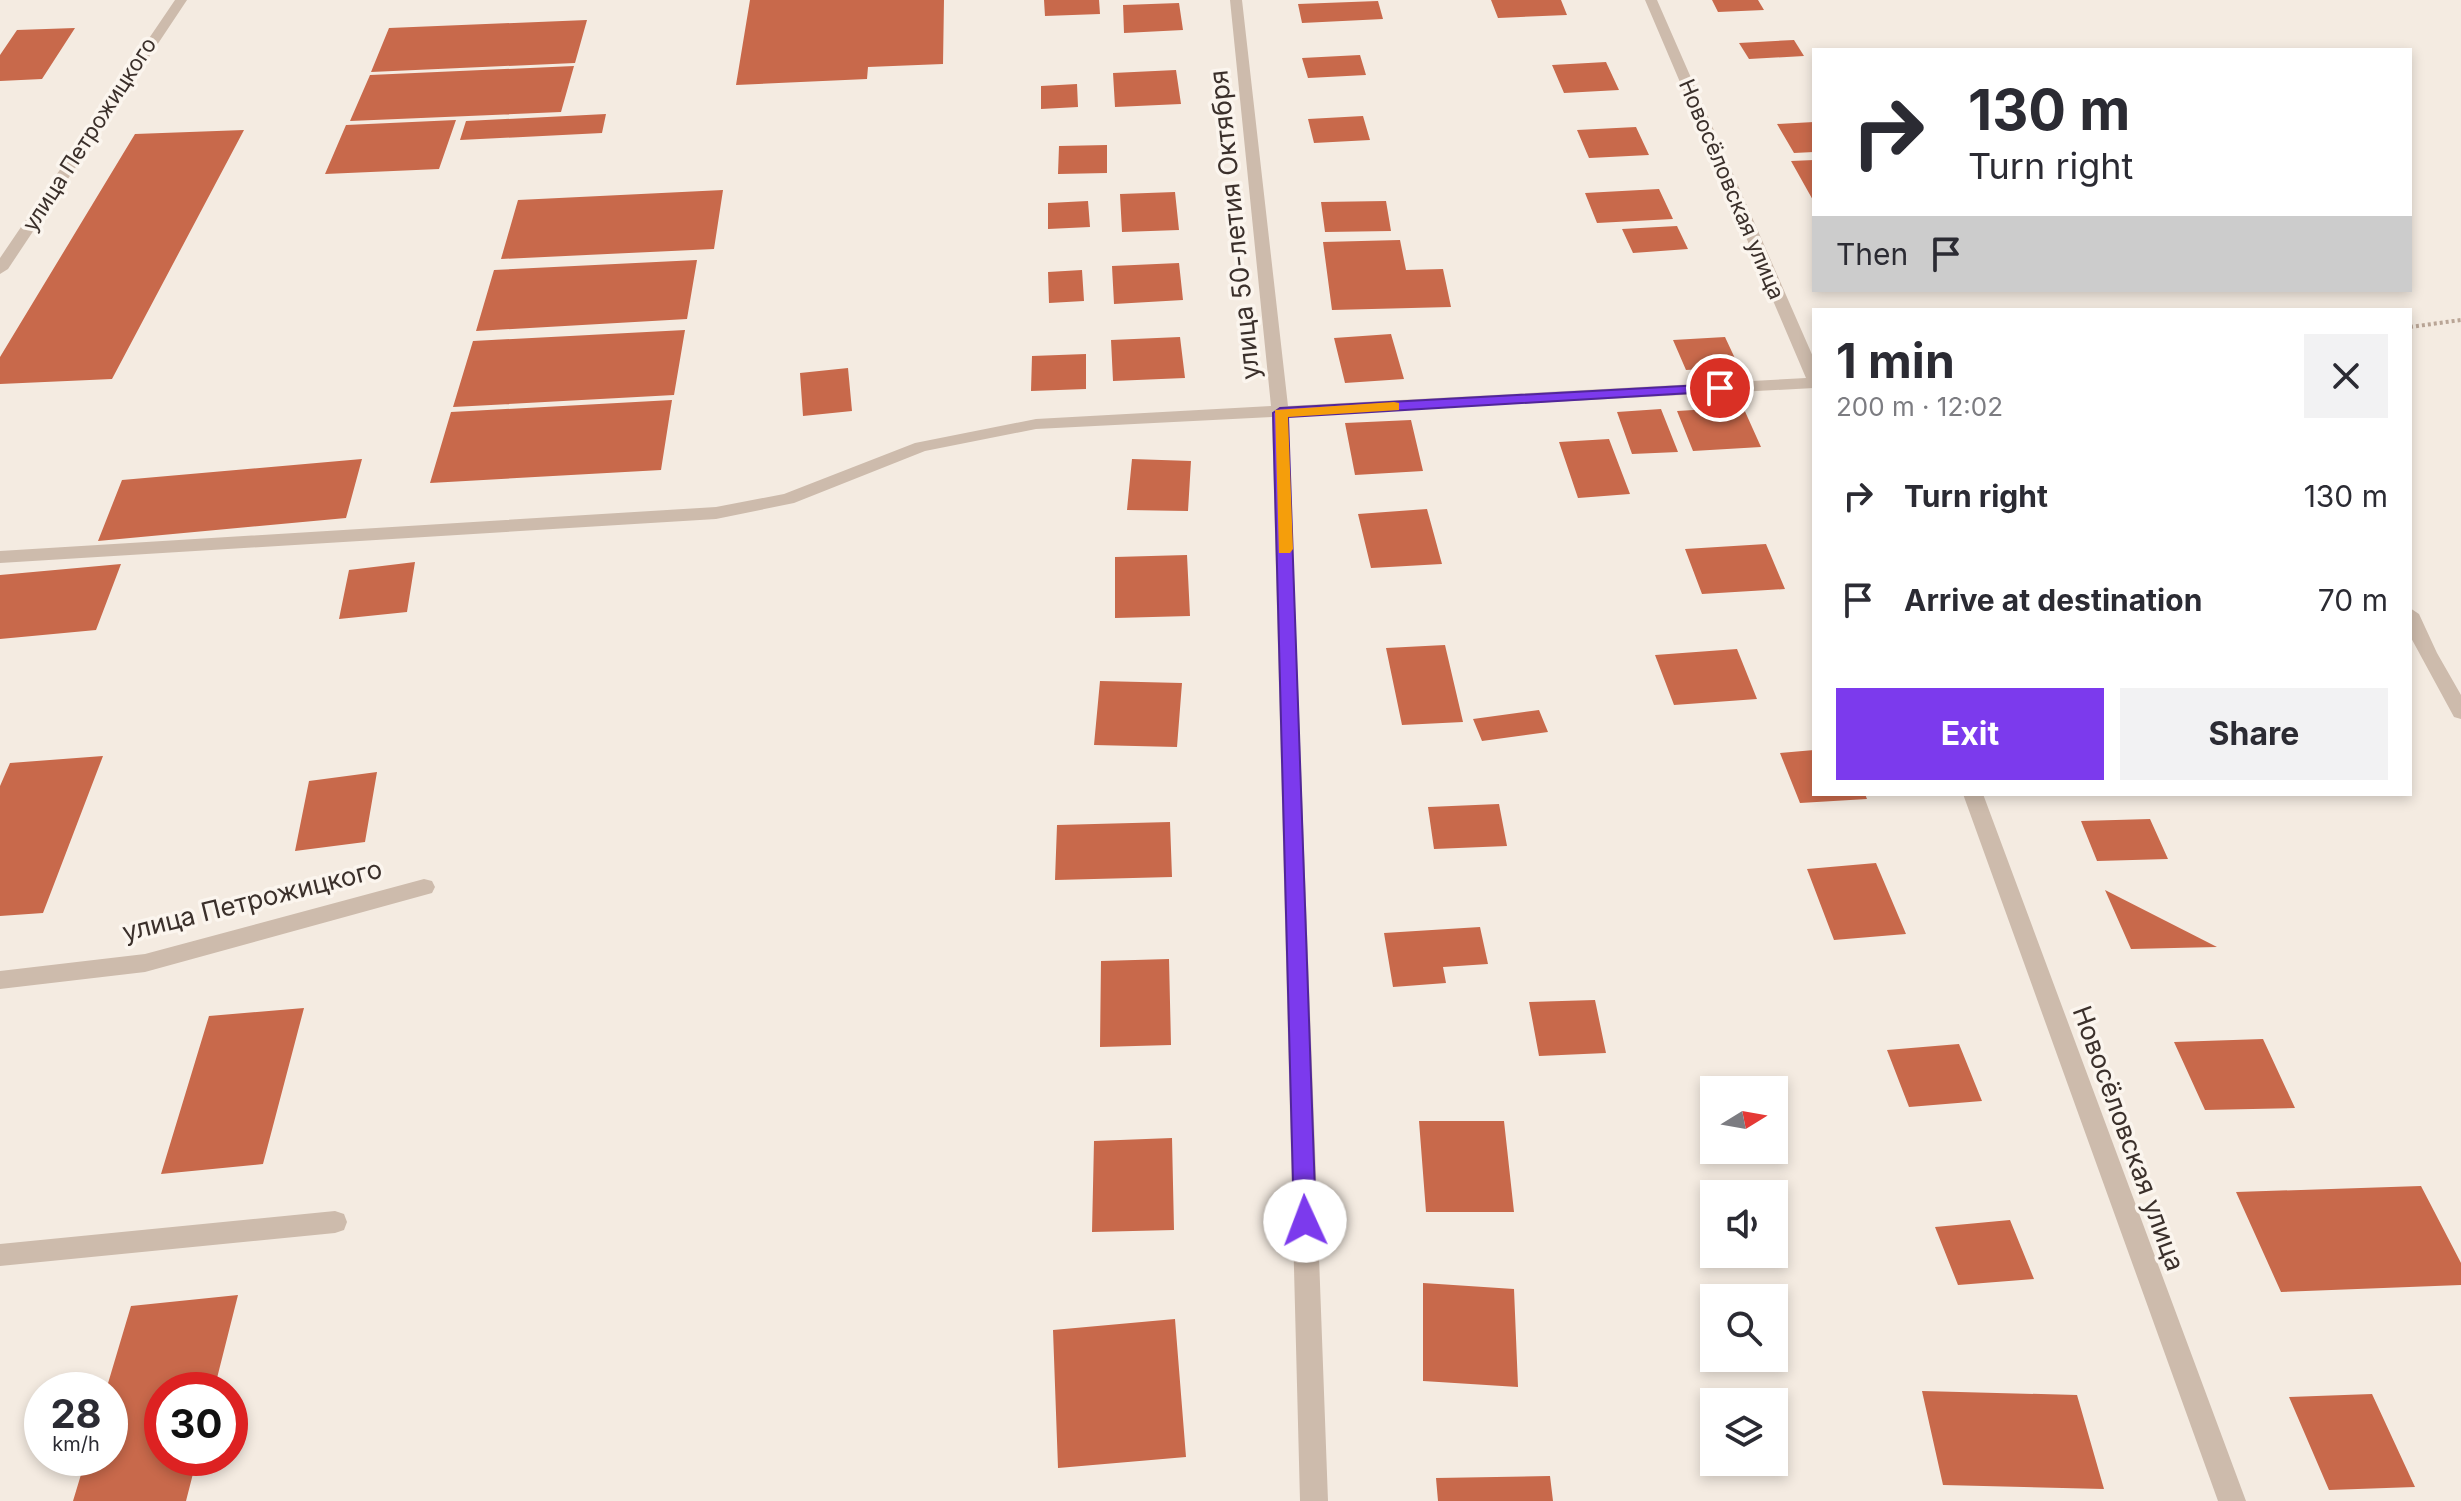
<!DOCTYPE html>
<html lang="en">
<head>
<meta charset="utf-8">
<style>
	:root { --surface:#fff; --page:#f2f2f3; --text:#2b2b33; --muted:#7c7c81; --accent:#7c3aed }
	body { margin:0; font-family:Inter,sans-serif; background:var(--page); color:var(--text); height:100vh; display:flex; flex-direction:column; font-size:30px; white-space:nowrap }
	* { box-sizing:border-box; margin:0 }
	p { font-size:26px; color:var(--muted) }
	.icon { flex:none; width:44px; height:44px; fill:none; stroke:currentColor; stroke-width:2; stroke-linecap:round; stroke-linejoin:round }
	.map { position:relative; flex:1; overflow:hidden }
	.drawer { position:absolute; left:1812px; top:308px; width:600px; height:488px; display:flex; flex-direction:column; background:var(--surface); border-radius:0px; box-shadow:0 4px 12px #0003 }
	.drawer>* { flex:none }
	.guide { position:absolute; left:1812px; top:48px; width:600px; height:244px; border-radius:0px; box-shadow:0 4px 12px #0003; background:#fff; color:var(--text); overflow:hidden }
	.needle { width:52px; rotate:79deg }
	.fabs { position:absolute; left:1700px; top:1076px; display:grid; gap:16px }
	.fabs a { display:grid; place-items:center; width:88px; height:88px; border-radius:0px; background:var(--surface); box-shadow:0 4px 12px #0003; font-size:40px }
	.speed { position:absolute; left:24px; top:1372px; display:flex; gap:16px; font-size:40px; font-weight:700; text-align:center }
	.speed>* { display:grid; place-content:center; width:104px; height:104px; border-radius:50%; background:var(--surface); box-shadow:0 4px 12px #0003; line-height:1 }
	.speed small { font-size:20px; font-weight:400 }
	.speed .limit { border:12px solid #d22; background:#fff; color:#111 }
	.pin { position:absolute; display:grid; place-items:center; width:68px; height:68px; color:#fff; margin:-34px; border:4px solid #fff; border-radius:50%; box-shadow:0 2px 8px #0007 }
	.me { position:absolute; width:88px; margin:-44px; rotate:358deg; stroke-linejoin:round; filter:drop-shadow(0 0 6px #0008) }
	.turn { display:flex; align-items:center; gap:28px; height:168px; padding:0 24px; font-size:36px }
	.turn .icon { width:104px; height:104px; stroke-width:2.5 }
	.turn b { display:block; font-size:56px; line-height:68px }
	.then { display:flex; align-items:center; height:76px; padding:0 24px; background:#0003; gap:16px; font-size:30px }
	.round { display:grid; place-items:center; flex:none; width:84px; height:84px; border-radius:0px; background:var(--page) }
	.headline { display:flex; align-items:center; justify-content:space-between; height:136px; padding:0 24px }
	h1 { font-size:48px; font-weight:700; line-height:60px }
	.cta { display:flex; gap:16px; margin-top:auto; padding:16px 24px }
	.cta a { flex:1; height:92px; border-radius:0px; background:var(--accent); color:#fff; font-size:32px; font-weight:700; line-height:92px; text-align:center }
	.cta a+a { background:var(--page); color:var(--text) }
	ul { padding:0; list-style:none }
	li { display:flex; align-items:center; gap:24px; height:104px; padding:0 24px }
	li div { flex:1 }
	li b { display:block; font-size:30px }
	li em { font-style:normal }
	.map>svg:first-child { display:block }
	.building { fill:#c8694b }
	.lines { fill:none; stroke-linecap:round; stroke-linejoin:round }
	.path { stroke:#b9a596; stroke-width:4; stroke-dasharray:3 3; stroke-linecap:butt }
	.lane { fill:#cdbbac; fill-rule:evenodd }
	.street { fill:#cdbbac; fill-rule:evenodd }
	.route { fill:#7c3aed; stroke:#51269a; stroke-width:2 }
	.slow { fill:#f59e0b }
	.labels { text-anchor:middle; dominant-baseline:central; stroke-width:7; stroke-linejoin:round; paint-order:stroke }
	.far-street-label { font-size:22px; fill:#3b302b; stroke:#fbf5ee }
	.street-label { font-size:26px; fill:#3b302b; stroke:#fbf5ee }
</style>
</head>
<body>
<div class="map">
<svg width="2461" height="1501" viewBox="0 0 2461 1501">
	<rect width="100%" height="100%" fill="#f4ebe1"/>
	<path class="building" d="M750,0H944L943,64L868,67L867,79L736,85Z
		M1044,0H1099L1100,14L1045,16Z
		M1491,0H1561L1567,15L1498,18Z
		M1712,0H1758L1764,10L1718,12Z
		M1378,1L1383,19L1302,23L1298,4Z
		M1179,3L1183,30L1124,33L1123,5Z
		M587,20L575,63L371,72L389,28Z
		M75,28L42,79L0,81V55L17,30Z
		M1794,40L1804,56L1749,59L1739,43Z
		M1360,55L1366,75L1308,78L1302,58Z
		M1606,62L1619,90L1564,93L1552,65Z
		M574,66L561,112L350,121L370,75Z
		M1176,70L1181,104L1115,107L1113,73Z
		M1077,84L1078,107L1041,109V86Z
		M606,114L602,133L460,140L466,121Z
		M1363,116L1370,140L1314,143L1308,119Z
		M456,120L439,169L325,174L346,125Z
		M1814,122V152L1794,153L1777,124Z
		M1636,127L1649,155L1589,158L1577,130Z
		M244,130L112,379L0,384V357L135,134Z
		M1107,145V173L1058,174L1059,146Z
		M1814,160V202L1791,161Z
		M1659,189L1673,219L1597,223L1585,193Z
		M723,190L714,249L501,259L518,200Z
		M1175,192L1179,230L1122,232L1120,194Z
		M1088,201L1090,227L1048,229V203Z
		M1386,201L1391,231L1325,232L1321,202Z
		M1677,226L1688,249L1633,253L1622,229Z
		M1400,240L1406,270L1443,269L1451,307L1332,310L1323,242Z
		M697,260L687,319L476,331L494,270Z
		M1179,263L1183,300L1114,304L1112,266Z
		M1082,270L1084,301L1049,303L1048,272Z
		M685,330L674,395L453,407L473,341Z
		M1391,334L1404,379L1345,383L1334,338Z
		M1180,337L1185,378L1113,381L1111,340Z
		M1725,337L1739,367L1686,370L1673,340Z
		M1086,354V389L1031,391L1032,356Z
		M848,368L852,411L803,416L800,373Z
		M672,400L661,470L430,483L451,412Z
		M1743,407L1761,447L1693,451L1677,411Z
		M1661,409L1678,452L1632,454L1617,412Z
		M1411,420L1423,471L1355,475L1345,423Z
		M1609,439L1630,494L1578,498L1559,442Z
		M362,459L346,518L98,541L122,480Z
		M1132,459L1191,461L1188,511L1127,510Z
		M1427,509L1442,564L1371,568L1358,514Z
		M1766,544L1785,589L1702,594L1685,549Z
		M1187,555L1190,616L1115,618V557Z
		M415,562L407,612L339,619L349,570Z
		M121,564L96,630L0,639V575Z
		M1445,645L1463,722L1402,725L1386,648Z
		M1737,649L1757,699L1674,705L1655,655Z
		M1100,681L1182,683L1177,747L1094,745Z
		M1539,710L1548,732L1482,741L1473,719Z
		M1814,750V794H1865L1867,799L1800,803L1780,753Z
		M103,756L43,913L0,916V786L10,763Z
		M377,772L365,842L295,851L309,781Z
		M1499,804L1507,846L1434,849L1428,807Z
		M2150,819L2168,859L2097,861L2081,821Z
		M1170,822L1172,877L1055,880L1057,825Z
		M1876,863L1906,934L1834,940L1807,869Z
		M2105,890L2217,947L2131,949Z
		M1480,927L1488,964L1443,967L1446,983L1393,987L1384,933Z
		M1169,959L1171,1045L1100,1047L1101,961Z
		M1595,1000L1606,1053L1539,1056L1529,1002Z
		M304,1008L263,1164L161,1174L209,1016Z
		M2263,1039L2295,1108L2205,1110L2174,1042Z
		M1959,1044L1982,1101L1909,1107L1887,1050Z
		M1419,1121H1504L1514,1212H1426Z
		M1172,1138L1174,1230L1092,1232L1094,1141Z
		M2421,1186L2461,1263V1285L2281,1292L2236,1192Z
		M2010,1220L2034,1279L1958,1285L1935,1227Z
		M1423,1283L1514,1289L1518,1387L1423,1381Z
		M238,1295L214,1390H162V1458H197L186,1501H73L86,1458H110V1390H106L131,1306Z
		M1175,1319L1186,1457L1058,1468L1053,1330Z
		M1922,1391L2077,1395L2104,1489L1943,1485Z
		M2372,1394L2415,1487L2329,1490L2289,1397Z
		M1550,1476L1553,1501H1438L1436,1478Z"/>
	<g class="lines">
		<path class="path" d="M2410,327L2461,320"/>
		<path class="lane" d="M424,879L432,881L435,887L432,893L145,972L0,989V971L145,954Z
			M335,1211L344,1214L347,1222L344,1230L335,1233L0,1266V1244Z"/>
		<path class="street" d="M175,0H187L8,269L0,274V258Z
			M1230,0H1242L1288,406L1806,378L1645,0H1657L1814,359V388L1288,416L1328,1501H1300L1272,417L1036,429L925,451L794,503L716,519L0,563V551L716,507L784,494L915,443L1036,419L1271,406Z
			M2410,608L2419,614L2437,653L2461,695V719L2454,717L2410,636Z
			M1963,794H1983L2246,1501H2218Z"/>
	</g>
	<path class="route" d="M1720,384L1727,388L1725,391L1288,417L1316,1221L1313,1228L1305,1231L1297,1228L1294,1221L1273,413L1280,408Z"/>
	<path class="slow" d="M1394,402L1399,403V410L1288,417L1293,549L1290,553H1279L1275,410Z"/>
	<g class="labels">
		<g class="far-street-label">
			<text transform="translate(89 134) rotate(-57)">улица Петрожицкого</text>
			<text transform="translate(1732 189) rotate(67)">Новосёловская улица</text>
		</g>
		<g class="street-label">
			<text transform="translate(1234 225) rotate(-96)">улица 50-летия Октября</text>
			<text transform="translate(252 900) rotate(-14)">улица Петрожицкого</text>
			<text transform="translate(2129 1138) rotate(70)">Новосёловская улица</text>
		</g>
	</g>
</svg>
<div class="fabs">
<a><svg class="needle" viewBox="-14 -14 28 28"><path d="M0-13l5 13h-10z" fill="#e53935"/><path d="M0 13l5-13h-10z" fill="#7c7c81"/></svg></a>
<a><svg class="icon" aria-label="sound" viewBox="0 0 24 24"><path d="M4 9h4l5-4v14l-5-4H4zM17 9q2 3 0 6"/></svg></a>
<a><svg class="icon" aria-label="search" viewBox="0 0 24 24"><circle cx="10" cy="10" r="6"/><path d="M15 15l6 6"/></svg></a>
<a><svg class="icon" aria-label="layers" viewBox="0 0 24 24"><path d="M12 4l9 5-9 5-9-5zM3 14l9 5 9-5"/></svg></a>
</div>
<div class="speed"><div>28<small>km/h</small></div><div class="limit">30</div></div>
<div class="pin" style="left:1720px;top:388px;background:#d93025"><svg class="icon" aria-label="arrive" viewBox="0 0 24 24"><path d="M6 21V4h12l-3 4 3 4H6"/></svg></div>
<svg class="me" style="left:1305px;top:1221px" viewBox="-20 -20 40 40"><circle r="19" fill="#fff"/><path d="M0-13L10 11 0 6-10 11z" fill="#7c3aed"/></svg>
<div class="guide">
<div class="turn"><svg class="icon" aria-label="right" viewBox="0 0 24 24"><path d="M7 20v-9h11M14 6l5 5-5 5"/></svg><div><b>130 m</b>Turn right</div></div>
<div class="then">Then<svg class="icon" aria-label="arrive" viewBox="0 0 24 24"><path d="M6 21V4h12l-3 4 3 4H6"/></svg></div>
</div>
<section class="drawer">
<div class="headline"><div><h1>1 min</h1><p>200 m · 12:02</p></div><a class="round"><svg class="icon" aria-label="close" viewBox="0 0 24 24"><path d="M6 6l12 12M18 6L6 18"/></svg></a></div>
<ul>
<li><svg class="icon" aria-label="right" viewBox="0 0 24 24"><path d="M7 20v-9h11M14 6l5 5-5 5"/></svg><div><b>Turn right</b></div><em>130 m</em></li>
<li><svg class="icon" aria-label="arrive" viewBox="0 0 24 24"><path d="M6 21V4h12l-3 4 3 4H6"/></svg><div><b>Arrive at destination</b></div><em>70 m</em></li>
</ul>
<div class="cta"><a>Exit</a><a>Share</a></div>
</section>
</div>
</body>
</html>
